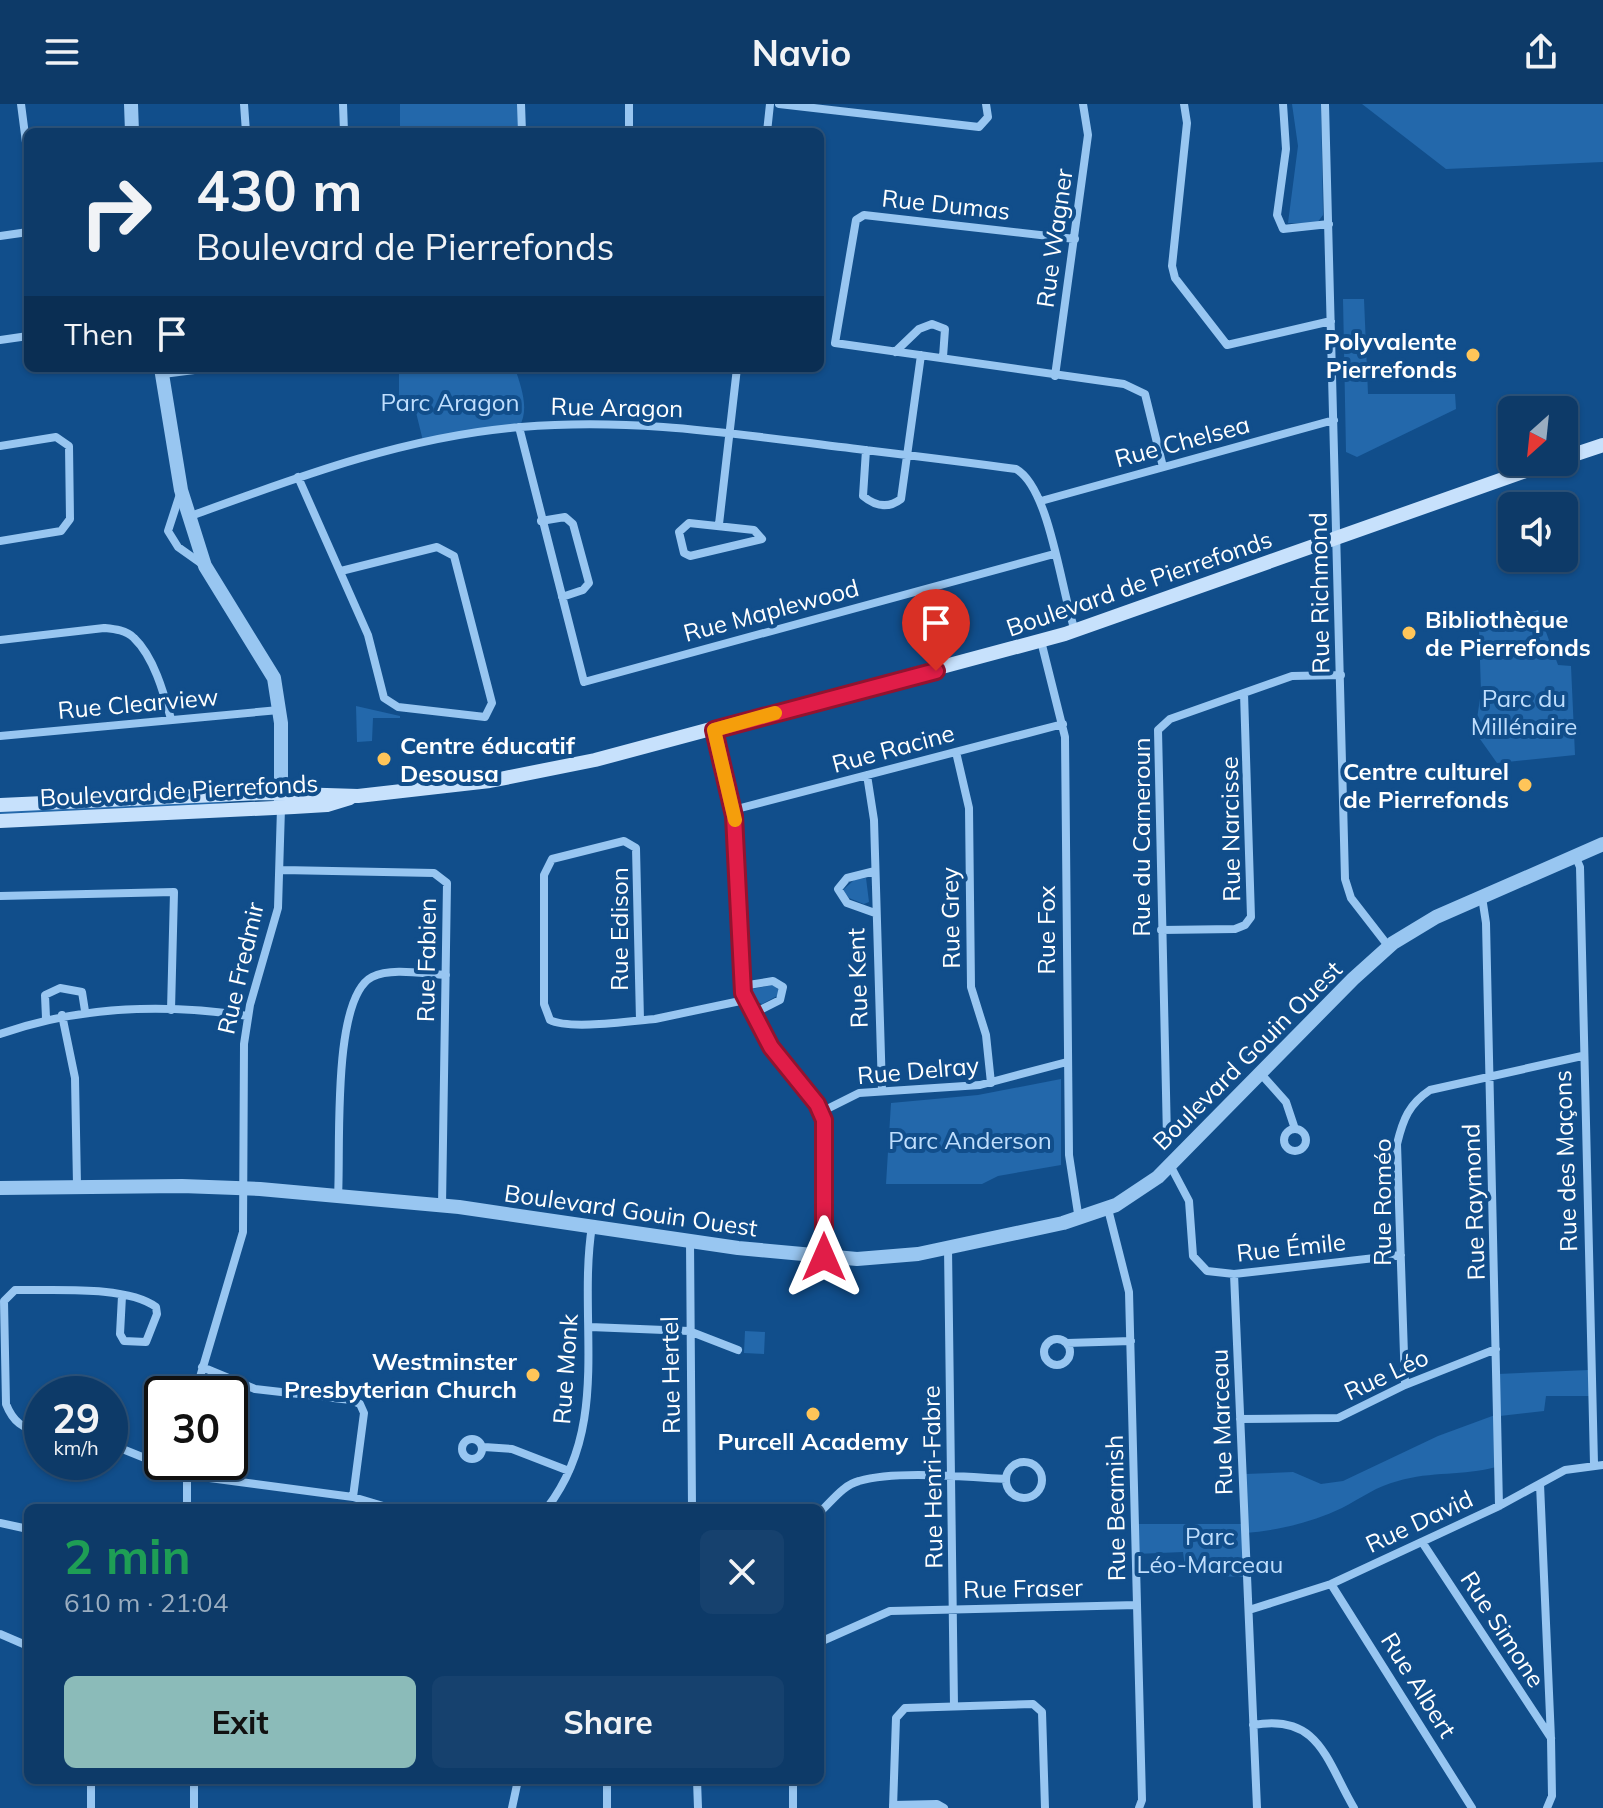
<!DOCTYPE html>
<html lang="en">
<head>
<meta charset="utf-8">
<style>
	:root { --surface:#0d3a68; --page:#16416e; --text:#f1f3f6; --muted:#9aadc0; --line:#2d547c; --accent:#8bbbb9 }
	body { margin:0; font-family:Mulish,sans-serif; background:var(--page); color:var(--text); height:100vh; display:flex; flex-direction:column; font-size:30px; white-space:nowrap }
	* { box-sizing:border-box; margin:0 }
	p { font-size:26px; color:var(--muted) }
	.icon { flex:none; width:44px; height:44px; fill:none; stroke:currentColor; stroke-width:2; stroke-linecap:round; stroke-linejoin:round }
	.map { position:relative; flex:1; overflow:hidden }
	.drawer { position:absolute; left:24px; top:1400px; width:800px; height:280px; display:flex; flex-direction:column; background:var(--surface); border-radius:12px; box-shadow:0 2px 6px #0004,0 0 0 2px var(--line) }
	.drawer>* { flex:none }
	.banner { position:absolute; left:24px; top:24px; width:800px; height:244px; border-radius:12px; box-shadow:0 2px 6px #0004,0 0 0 2px var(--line); background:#0d3a68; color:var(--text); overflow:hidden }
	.needle { width:52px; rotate:207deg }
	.fabs { position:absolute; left:1498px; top:292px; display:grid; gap:16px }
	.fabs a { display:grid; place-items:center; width:80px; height:80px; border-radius:12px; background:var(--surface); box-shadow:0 2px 6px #0004,0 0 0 2px var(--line); font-size:40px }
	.speed { position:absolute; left:24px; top:1272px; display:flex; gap:16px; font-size:40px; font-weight:700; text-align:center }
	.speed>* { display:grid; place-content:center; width:104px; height:104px; border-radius:50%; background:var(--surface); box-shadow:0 2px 6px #0004,0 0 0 2px var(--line); line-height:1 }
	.speed small { font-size:20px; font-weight:400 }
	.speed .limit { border:4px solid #111; border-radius:12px; background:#fff; color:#111 }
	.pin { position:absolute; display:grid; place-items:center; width:68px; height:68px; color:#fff; margin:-82px -34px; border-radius:50% 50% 50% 0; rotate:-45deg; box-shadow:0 0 8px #0007 }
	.pin .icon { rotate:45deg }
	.me { position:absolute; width:88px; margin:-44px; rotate:0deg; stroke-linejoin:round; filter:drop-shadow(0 0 6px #0008) }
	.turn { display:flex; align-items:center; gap:28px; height:168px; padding:0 40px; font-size:36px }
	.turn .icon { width:104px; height:104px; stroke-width:2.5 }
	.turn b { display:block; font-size:56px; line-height:68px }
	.then { display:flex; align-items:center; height:76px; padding:0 40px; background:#0003; gap:16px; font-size:30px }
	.round { display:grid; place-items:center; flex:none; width:84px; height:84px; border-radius:12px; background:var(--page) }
	.summary { display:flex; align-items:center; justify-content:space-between; height:136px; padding:0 40px }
	h1 { font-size:48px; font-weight:700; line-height:60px; color:#1e9e55 }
	.button { display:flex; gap:16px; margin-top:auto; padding:16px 40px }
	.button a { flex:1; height:92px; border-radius:12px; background:var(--accent); color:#111; font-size:32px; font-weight:700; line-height:92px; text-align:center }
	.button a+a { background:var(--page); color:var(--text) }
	header { display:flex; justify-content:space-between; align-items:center; height:104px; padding:0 40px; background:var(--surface); font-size:36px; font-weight:700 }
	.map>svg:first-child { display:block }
	.green { fill:#2368ab }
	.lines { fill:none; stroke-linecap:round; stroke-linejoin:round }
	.minor { stroke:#98c6f1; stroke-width:8 }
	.tertiary { stroke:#98c6f1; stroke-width:14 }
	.secondary { stroke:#c7e1fc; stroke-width:14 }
	.route-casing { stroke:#92132f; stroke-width:20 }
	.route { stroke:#e11d48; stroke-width:14 }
	.slow { stroke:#f59e0b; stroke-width:14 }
	.poi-dot { fill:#ffc559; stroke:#114e8b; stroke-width:3 }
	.labels { text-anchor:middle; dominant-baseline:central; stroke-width:8; stroke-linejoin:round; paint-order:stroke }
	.street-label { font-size:24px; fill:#fff; stroke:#114e8b }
	.poi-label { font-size:24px; font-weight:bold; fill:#fff; stroke:#114e8b; text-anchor:end }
	.park-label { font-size:24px; fill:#bfdefd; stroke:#114e8b }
</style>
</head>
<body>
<header><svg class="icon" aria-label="menu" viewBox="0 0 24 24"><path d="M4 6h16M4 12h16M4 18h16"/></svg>Navio<svg class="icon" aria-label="share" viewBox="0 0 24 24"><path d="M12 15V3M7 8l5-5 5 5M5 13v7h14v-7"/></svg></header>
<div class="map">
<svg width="1603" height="1704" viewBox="0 0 1603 1704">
	<rect width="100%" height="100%" fill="#114e8b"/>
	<path class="green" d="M400,0H521L522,28H400Z
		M1292,0H1321L1323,111L1317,119H1288L1298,42Z
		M1362,0H1603V58L1446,65Z
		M1343,195H1364L1368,290H1455L1456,305L1357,353L1346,348Z
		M399,264H515C521,283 530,305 519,323L424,341L412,292L399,296Z
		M1538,506L1558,561L1571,562L1575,651L1497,659L1475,628L1481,588L1479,526Z
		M356,602L400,612V614H373L372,637L357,638Z
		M235,697L202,702L0,712V707Z
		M866,774L869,798L864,800L849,794L843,786L854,776Z
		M773,881L779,886L777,892L762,900L753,896L752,885Z
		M1061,975V1061L998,1072L982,1080H886L891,999L978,991Z
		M745,1227L765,1228L764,1250L744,1249Z
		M1589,1266V1292H1546L1544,1307L1500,1312L1498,1270Z
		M1495,1311L1496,1363C1464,1372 1431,1367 1398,1377C1377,1382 1361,1394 1342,1404C1310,1419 1280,1426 1245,1429V1370L1293,1368L1321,1380L1343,1377L1438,1332Z
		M1135,1420H1243L1245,1473L1186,1471L1183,1448L1136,1450Z"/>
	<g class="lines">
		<path class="minor" d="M21,0L28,54
			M244,0L246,28
			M343,0L344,28
			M521,0L522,28
			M629,0V28
			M779,0L979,23L988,13L986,0
			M1184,0L1187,19L1172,162L1175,174L1227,241L1331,217
			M1283,0L1286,45L1277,111L1283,125L1329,120
			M1325,0L1345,775L1351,794L1389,843
			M767,28L770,0
			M0,132L28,128
			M1075,135L864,111L856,116L835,239L1124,280L1145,290L1163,363
			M0,236L28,232
			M895,248L919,225L932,220L945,225L943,253
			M163,270L210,264
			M1055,272L1088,31L1083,0
			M519,323L584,578L1054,450
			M0,342L56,333L69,342L70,415L61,427L0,437
			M866,346L863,392C875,402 888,405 901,395L921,251
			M298,373L368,531L384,594L398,603L485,613L492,599L454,452L437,443L341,467
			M181,387L168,427L178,443L202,460
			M1041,397L1334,316
			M188,413C295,374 406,332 521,323C642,313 746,332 865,346C915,352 965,358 1016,365C1050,384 1061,487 1075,527
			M541,417L565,413L573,420L589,479L583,486L562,493
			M689,419L754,426L762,435L690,452L684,449L679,428Z
			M719,420L737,264
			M0,536L104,524C114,525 126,526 134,534C154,553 164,590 171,615
			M1041,537L1065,633L1069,1051L1079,1116
			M714,626L734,712L743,889L771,943L823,1012L824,1153
			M0,632L279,606
			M956,648L969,704L971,883L986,931L991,979
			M867,671L874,716L882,986
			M733,706L1063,620
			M1576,754L1580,763L1594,1360
			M282,766L434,769L447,779L442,1102
			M0,792L174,788L171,906
			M1482,793L1486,819L1499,1402
			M875,809L847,799L838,785L847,774L875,767
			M1161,826L1235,825L1245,821L1251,813L1244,589
			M742,882L773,877L783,883L780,896L752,910
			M62,911L75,974L77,1081
			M46,914L45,891L60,884L82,888L85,907
			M640,916L636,744L624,737L552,755L544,771V900L550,916C569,926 631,917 655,915L745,896
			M0,930C80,902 163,899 248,912
			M1261,970L1286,998L1295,1025
			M821,1008L859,989L980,981L1067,958
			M1284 1036a11 11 0 1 1 22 0a11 11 0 1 1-22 0Z
			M1167,1034L1158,626L1170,615L1292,572L1341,571
			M1170,1061L1189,1097L1193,1152L1207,1167L1234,1170L1401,1151
			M338,1092C341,1048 331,894 372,873C392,863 424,870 446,871
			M1108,1105L1129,1188L1142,1696L1139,1704
			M690,1137L692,1404
			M948,1144L954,1602
			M1234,1170L1257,1704
			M590,1223L689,1227L738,1246
			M1044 1248a13 13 0 1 1 26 0a13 13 0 1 1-26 0Z
			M1067,1239L1131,1237
			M202,1263L255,1285L351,1296L360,1300L364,1309L353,1393
			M1405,1281L1397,1040C1403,1015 1409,1000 1430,986L1582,952
			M195,1290L243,1128L244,940L250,901L278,804L281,704
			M1240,1315L1338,1314L1405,1281L1496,1245
			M42,1328C23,1325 13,1318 6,1300L4,1197L15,1186C52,1187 126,1181 156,1203L157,1210L146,1238L124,1237L120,1230L122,1192
			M462 1345a10 10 0 1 1 20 0a10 10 0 1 1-20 0Z
			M110,1340L187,1371L353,1393L390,1404
			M484,1343L512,1345L569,1367
			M1006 1376a18 18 0 1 1 36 0a18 18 0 1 1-36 0Z
			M1540,1380L1551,1635L1552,1692L1547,1704
			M187,1404V1358
			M547,1404C612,1320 577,1217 592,1122
			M820,1408C832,1397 843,1381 859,1377C896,1366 966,1373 1006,1375
			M0,1419L28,1425
			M1422,1438L1551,1634
			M1331,1480L1472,1704
			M1249,1506L1331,1480L1499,1402L1565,1366L1603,1361
			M0,1530L28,1542
			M820,1538L890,1507L1137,1501
			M1253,1621C1319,1609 1326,1656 1354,1704
			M91,1676V1704
			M607,1676V1704
			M697,1676L698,1704
			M793,1676V1704
			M893,1701L937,1700L944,1704
			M194,1704V1676
			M512,1704L518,1676
			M893,1704L896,1614L905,1604L1033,1600L1042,1608L1045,1704"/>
		<path class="tertiary" d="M131,0L132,28
			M161,264L181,386L205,462L274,574L281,619V702
			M0,1084L182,1082L260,1085L459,1103L738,1144L857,1155L918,1150L1063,1119L1116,1101L1158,1073L1353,875L1393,839L1436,813L1603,740"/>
		<path class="secondary" d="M1564,354L1603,341
			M0,701L263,689L358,692L490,677L595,656L1065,530L1551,358
			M0,717L294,703L327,701L350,694"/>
	</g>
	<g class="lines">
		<defs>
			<path id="route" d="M824,1153V1016L817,1000L771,943L743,889L734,712L714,626L936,567"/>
		</defs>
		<use href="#route" class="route-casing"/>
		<use href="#route" class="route"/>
		<path class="slow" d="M735,716L714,626L775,609"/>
	</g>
	<g class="poi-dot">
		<circle cx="1473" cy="251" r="8"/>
		<circle cx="1409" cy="529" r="8"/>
		<circle cx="384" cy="655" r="8"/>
		<circle cx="1525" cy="681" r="8"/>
		<circle cx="533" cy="1271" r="8"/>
		<circle cx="813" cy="1310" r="8"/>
	</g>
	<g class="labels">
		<g class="street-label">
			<text transform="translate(946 100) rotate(6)">Rue Dumas</text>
			<text transform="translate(1054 134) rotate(-82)">Rue Wagner</text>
			<text transform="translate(617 303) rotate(1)">Rue Aragon</text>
			<text transform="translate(1182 337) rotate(-15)">Rue Chelsea</text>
			<text transform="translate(1139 479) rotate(-19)">Boulevard de Pierrefonds</text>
			<text transform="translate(1319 489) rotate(-91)">Rue Richmond</text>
			<text transform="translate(771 506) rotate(-15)">Rue Maplewood</text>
			<text transform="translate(138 599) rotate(-5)">Rue Clearview</text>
			<text transform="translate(893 644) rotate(-15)">Rue Racine</text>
			<text transform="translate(179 686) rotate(-3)">Boulevard de Pierrefonds</text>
			<text transform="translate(1230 725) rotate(-91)">Rue Narcisse</text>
			<text transform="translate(1141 733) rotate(-90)">Rue du Cameroun</text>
			<text transform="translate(950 814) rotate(-91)">Rue Grey</text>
			<text transform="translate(619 825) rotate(-90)">Rue Edison</text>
			<text transform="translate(1046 826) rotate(-90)">Rue Fox</text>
			<text transform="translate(426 856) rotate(-89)">Rue Fabien</text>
			<text transform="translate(240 864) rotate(-77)">Rue Fredmir</text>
			<text transform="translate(857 874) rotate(-92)">Rue Kent</text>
			<text transform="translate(1247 951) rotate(-45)">Boulevard Gouin Ouest</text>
			<text transform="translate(918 966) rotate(-5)">Rue Delray</text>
			<text transform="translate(1565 1057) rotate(-92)">Rue des Maçons</text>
			<text transform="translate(1382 1098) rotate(-90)">Rue Roméo</text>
			<text transform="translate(1473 1098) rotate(-92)">Rue Raymond</text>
			<text transform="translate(631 1106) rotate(8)">Boulevard Gouin Ouest</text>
			<text transform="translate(1291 1143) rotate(-6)">Rue Émile</text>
			<text transform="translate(565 1265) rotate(-86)">Rue Monk</text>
			<text transform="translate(1386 1270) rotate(-25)">Rue Léo</text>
			<text transform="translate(670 1271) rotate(-91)">Rue Hertel</text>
			<text transform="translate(1221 1318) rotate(-92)">Rue Marceau</text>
			<text transform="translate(932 1373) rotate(-91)">Rue Henri-Fabre</text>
			<text transform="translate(1115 1404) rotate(-91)">Rue Beamish</text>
			<text transform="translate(1419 1417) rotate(-25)">Rue David</text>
			<text transform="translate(1023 1484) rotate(-1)">Rue Fraser</text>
			<text transform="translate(1503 1525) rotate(57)">Rue Simone</text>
			<text transform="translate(1419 1581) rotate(58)">Rue Albert</text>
		</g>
		<g class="poi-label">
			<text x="1457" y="237">Polyvalente<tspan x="1457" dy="28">Pierrefonds</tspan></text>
			<text x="1425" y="515" text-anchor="start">Bibliothèque<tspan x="1425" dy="28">de Pierrefonds</tspan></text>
			<text x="400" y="641" text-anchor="start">Centre éducatif<tspan x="400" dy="28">Desousa</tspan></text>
			<text x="1509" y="667">Centre culturel<tspan x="1509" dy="28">de Pierrefonds</tspan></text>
			<text x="517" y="1257">Westminster<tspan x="517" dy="28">Presbyterian Church</tspan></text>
			<text x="813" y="1337" text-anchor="middle">Purcell Academy</text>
		</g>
		<g class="park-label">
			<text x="450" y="298">Parc Aragon</text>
			<text x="1524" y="594">Parc du<tspan x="1524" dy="28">Millénaire</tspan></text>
			<text x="970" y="1036">Parc Anderson</text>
			<text x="1210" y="1432">Parc<tspan x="1210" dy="28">Léo-Marceau</tspan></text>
		</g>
	</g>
</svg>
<div class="fabs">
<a><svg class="needle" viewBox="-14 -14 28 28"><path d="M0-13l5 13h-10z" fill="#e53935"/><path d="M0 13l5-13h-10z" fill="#9aadc0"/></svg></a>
<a><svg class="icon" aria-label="sound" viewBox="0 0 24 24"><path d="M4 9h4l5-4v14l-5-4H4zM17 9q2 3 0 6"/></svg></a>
</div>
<div class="speed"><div>29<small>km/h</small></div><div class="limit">30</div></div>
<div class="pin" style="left:936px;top:567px;background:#d93025"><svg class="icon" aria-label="arrive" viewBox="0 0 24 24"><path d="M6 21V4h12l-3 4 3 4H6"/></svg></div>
<svg class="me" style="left:824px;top:1153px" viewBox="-20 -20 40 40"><path d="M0-17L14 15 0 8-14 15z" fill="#e11d48" stroke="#fff" stroke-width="4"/></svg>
<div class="banner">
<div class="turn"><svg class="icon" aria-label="right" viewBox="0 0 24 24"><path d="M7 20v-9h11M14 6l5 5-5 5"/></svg><div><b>430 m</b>Boulevard de Pierrefonds</div></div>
<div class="then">Then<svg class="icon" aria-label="arrive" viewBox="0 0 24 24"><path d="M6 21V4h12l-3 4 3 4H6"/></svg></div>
</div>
<section class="drawer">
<div class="summary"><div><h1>2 min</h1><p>610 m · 21:04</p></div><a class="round"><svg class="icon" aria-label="close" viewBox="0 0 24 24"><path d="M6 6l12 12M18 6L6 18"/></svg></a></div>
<div class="button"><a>Exit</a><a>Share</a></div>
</section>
</div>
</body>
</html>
